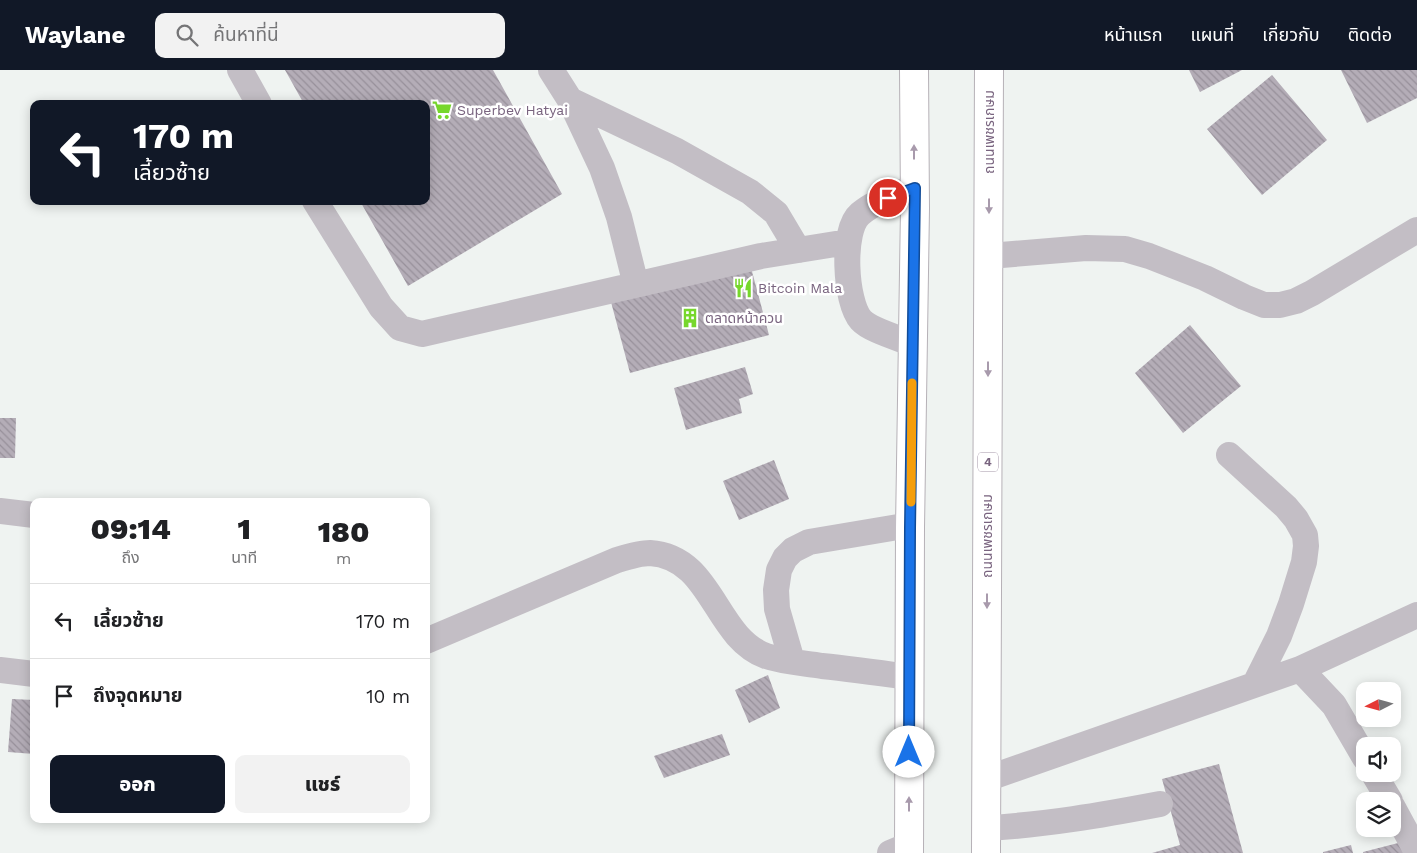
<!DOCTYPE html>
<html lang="th">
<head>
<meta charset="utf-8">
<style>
	:root { --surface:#fff; --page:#f2f2f2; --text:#202124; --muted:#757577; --line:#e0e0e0; --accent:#111827 }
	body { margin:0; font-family:"Work Sans","Noto Sans Thai",sans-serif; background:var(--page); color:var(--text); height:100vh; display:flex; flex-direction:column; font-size:19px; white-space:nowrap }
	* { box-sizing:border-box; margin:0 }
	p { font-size:16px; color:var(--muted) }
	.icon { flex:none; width:28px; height:28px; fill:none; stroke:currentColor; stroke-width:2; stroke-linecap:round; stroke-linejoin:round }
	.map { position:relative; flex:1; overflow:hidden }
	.sheet { position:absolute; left:30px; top:428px; width:400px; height:325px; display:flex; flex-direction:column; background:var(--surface); border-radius:10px; box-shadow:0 2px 12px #0003 }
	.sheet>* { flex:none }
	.top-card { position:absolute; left:30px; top:30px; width:400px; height:105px; border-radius:10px; box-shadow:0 2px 12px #0003; background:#111827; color:#fff; overflow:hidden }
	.needle { width:32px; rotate:264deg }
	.buttons { position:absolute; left:1356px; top:612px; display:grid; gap:10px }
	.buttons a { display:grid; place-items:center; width:45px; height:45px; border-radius:10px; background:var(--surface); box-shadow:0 2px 12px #0003; font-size:25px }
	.pin { position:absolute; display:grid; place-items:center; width:42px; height:42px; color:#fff; margin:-21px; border:2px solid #fff; border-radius:50%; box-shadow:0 1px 5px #0007 }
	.me { position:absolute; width:55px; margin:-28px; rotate:0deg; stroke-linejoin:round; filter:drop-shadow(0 0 4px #0008) }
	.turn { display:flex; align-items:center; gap:18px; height:105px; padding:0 20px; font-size:22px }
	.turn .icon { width:65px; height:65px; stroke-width:2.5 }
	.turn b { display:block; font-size:35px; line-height:42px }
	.eta { display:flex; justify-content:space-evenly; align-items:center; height:85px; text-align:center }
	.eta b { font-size:30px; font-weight:800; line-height:35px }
	.primary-button { display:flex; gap:10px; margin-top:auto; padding:10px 20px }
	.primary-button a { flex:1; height:58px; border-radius:10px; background:var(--accent); color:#fff; font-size:20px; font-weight:800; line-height:58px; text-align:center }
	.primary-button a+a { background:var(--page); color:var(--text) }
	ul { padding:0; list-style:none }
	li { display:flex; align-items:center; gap:15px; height:75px; padding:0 20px; border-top:1px solid var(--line) }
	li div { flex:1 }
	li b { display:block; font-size:19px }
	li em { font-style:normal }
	header { display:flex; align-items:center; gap:30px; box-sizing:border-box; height:70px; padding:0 25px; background:var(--accent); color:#fff }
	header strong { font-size:24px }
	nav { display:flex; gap:28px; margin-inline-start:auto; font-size:18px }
	.search { width:350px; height:45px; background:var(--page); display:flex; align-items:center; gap:12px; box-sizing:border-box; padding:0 18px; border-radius:10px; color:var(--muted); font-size:19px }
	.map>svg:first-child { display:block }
	.building { fill:url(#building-back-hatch) }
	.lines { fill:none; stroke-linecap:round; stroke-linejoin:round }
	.highway-casing { stroke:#b6b1b7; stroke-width:30 }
	.minor { stroke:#c3bec5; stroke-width:26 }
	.highway { stroke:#fff; stroke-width:28 }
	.oneway { fill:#a89aac }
	.route-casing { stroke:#114b97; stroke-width:12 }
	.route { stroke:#1a73e8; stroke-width:9 }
	.slow { stroke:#f59e0b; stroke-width:9 }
	.labels { text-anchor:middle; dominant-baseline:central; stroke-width:5; stroke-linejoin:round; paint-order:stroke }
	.shield { fill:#fff; stroke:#a192a5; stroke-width:1 }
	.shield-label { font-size:12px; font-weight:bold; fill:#79647f }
	.poi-label { font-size:14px; fill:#79647f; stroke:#fff; text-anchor:start }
	.street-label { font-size:14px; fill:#79647f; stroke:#fff }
</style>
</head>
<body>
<header>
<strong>Waylane</strong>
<div class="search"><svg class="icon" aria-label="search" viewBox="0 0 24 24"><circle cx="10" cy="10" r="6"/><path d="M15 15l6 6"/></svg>ค้นหาที่นี่</div>
<nav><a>หน้าแรก</a><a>แผนที่</a><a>เกี่ยวกับ</a><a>ติดต่อ</a></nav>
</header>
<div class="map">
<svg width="1417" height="783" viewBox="0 0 1417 783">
	<defs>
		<pattern id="building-back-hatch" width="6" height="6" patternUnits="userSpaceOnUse" patternTransform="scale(1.25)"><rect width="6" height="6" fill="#b4adb7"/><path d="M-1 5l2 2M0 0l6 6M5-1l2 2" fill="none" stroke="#97909a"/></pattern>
	</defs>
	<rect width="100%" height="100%" fill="#eff3f1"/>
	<path class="building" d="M285,0H493L562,124L408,216L360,131H426V34H304Z
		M1189,0H1242L1200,22Z
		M1341,0H1417V28L1367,53Z
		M1272,5L1327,70L1262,125L1207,59Z
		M750,194L769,265L630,303L611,232Z
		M1190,255L1241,316L1183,363L1135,303Z
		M745,297L753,324L739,329L742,343L686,360L674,318Z
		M0,348H16L15,388H0Z
		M774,390L789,429L739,450L723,411Z
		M768,605L780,638L749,653L735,620Z
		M12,629L34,630V684L8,682Z
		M722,664L730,685L664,708L654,686Z
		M1219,694L1243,783H1152L1180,775L1162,709Z
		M1402,772L1405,783H1363V782Z
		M1351,775L1353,783H1323V782Z"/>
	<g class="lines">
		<defs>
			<path id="highway" d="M909,783L910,458L915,138L914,0
				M986,783L989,0"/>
		</defs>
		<use href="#highway" class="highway-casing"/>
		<path class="minor" d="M240,0L259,34
			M551,0L570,30L677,81L750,122L776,143L798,180
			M570,30L602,98L619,147L636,215
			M315,131L381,237L400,258L422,264L761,186L848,172
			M989,186L1086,178L1125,179L1149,186L1205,208L1244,227L1264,235H1280L1296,231L1312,223L1417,160
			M913,274C899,268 870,260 861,250C845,232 841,160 860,144C875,131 896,125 915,117
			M1229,385L1286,437L1296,449L1305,465L1306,476L1304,492L1291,534L1279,566L1255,614
			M0,441L34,445
			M426,571L617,490C627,487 640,483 650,483C713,487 714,567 766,586C783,592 804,593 822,596C851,599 880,603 909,607
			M792,591L777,539L776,520L779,500L785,488L793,480L809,472L910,455
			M1300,599L1334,635L1365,688
			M0,600L34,604
			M1374,704L1390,731
			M986,709L1300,599L1417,545
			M1392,736L1417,782
			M986,758C1045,755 1102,745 1160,734
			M890,783L909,775"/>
		<use href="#highway" class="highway"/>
	</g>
	<defs><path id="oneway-solid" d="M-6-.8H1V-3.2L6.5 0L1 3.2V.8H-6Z" transform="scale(1.25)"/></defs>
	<g class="oneway">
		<use href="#oneway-solid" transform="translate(914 82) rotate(-90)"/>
		<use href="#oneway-solid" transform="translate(989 136) rotate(90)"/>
		<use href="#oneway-solid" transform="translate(988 299) rotate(90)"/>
		<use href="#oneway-solid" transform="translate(987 531) rotate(90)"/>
		<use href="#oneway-solid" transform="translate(909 734) rotate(-90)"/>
	</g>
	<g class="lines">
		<defs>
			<path id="route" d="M888,128L915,118L910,458L909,682"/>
		</defs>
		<use href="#route" class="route-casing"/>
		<use href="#route" class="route"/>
		<path class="slow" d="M911,432L912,313"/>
	</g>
	<defs>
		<symbol id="supermarket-bare" viewBox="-9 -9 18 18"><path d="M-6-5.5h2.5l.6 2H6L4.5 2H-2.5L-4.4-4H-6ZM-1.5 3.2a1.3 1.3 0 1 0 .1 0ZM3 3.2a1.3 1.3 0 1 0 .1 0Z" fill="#77d72c" stroke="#fff" stroke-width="2.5" paint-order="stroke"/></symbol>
		<symbol id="restaurant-bare" viewBox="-9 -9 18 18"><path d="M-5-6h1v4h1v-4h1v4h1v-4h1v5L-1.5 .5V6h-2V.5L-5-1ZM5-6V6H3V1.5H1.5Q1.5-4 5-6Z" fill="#77d72c" stroke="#fff" stroke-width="2.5" paint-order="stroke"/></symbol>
		<symbol id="building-bare" viewBox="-9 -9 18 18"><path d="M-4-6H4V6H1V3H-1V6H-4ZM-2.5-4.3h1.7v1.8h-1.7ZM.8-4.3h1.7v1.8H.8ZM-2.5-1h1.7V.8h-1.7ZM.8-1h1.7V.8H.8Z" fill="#77d72c" stroke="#fff" stroke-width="2.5" paint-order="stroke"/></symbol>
	</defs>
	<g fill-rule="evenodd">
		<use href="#supermarket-bare" x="428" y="26" width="28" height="28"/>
		<use href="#restaurant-bare" x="729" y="204" width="28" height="28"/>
		<use href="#building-bare" x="676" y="234" width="28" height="28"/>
	</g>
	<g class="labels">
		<rect class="shield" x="978" y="382.5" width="20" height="19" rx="4"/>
		<g class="shield-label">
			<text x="988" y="392">4</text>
		</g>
		<g class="poi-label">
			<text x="457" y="40">Superbev Hatyai</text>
			<text x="758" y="218">Bitcoin Mala</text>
			<text x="705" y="248">ตลาดหน้าควน</text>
		</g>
		<g class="street-label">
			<text transform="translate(989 62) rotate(-90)">ถนนเพชรเกษม</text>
			<text transform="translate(987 466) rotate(-90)">ถนนเพชรเกษม</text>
		</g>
	</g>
</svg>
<div class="buttons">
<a><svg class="needle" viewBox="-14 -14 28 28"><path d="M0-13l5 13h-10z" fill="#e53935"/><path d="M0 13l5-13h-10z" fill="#757577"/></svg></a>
<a><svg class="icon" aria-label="sound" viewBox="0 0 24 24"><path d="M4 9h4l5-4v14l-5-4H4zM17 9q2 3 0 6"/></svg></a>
<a><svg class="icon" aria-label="layers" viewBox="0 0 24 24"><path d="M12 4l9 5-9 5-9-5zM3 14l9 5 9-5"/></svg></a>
</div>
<div class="pin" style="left:888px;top:128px;background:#d93025"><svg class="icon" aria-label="arrive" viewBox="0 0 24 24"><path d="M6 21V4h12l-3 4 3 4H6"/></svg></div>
<svg class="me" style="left:909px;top:682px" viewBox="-20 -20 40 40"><circle r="19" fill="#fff"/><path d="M0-13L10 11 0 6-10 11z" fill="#1a73e8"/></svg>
<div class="top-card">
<div class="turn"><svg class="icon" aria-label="left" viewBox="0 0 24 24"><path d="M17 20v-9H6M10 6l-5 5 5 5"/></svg><div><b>170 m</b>เลี้ยวซ้าย</div></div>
</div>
<section class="sheet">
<div class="eta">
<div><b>09:14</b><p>ถึง</p></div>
<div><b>1</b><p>นาที</p></div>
<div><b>180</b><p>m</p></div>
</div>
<ul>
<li><svg class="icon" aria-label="left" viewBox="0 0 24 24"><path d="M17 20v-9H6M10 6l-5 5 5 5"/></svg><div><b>เลี้ยวซ้าย</b></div><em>170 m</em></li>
<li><svg class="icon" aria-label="arrive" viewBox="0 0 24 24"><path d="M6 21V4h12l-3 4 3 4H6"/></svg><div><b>ถึงจุดหมาย</b></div><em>10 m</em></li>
</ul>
<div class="primary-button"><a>ออก</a><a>แชร์</a></div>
</section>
</div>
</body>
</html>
